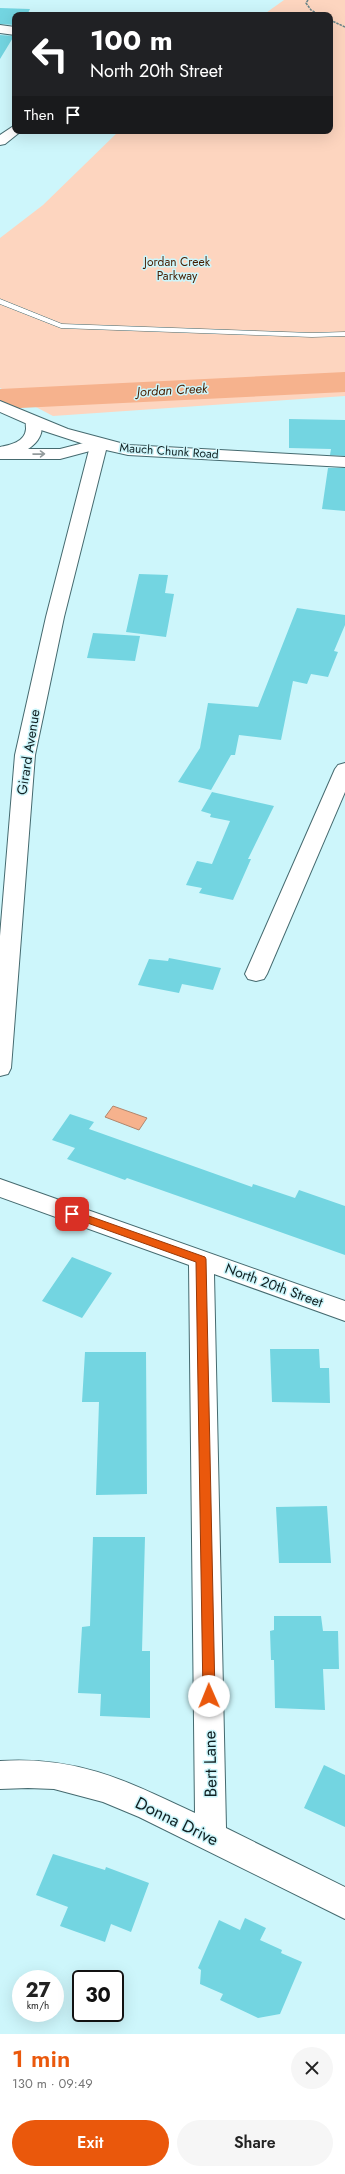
<!DOCTYPE html>
<html lang="en">
<head>
<meta charset="utf-8">
<style>
	:root { --surface:#fff; --page:#f6f6f6; --text:#222; --muted:#767676; --accent:#ea580c }
	body { margin:0; font-family:Jost,sans-serif; background:var(--page); color:var(--text); height:100vh; display:flex; flex-direction:column; font-size:15px; white-space:nowrap }
	* { box-sizing:border-box; margin:0 }
	p { font-size:13px; color:var(--muted) }
	.icon { flex:none; width:22px; height:22px; fill:none; stroke:currentColor; stroke-width:2; stroke-linecap:round; stroke-linejoin:round }
	.map { position:relative; height:2034px; overflow:hidden }
	.panel { display:flex; flex-direction:column; background:var(--surface); flex:1 }
	.panel>* { flex:none }
	.top-card { position:absolute; left:12px; top:12px; width:321px; height:122px; border-radius:8px; box-shadow:0 4px 16px #0002; background:#202124; color:#fff; overflow:hidden }
	.speed { position:absolute; left:12px; top:1970px; display:flex; gap:8px; font-size:20px; font-weight:700; text-align:center }
	.speed>* { display:grid; place-content:center; width:52px; height:52px; border-radius:50%; background:var(--surface); box-shadow:0 4px 16px #0002; line-height:1 }
	.speed small { font-size:10px; font-weight:400 }
	.speed .limit { border:2px solid #111; border-radius:6px; background:#fff; color:#111 }
	.pin { position:absolute; display:grid; place-items:center; width:34px; height:34px; color:#fff; margin:-17px; border-radius:8px; box-shadow:0 2px 6px #0006 }
	.me { position:absolute; width:44px; margin:-22px; rotate:359deg; stroke-linejoin:round; filter:drop-shadow(0 0 3px #0008) }
	.turn { display:flex; align-items:center; gap:14px; height:84px; padding:0 12px; font-size:18px }
	.turn .icon { width:52px; height:52px; stroke-width:2.5 }
	.turn b { display:block; font-size:28px; line-height:34px }
	.then { display:flex; align-items:center; height:38px; padding:0 12px; background:#0003; gap:8px; font-size:15px }
	.round { display:grid; place-items:center; flex:none; width:42px; height:42px; border-radius:21px; background:var(--page) }
	.headline { display:flex; align-items:center; justify-content:space-between; height:68px; padding:0 12px }
	h1 { font-size:24px; font-weight:600; line-height:30px; color:var(--accent) }
	.primary-button { display:flex; gap:8px; margin-top:auto; padding:8px 12px }
	.primary-button a { flex:1; height:46px; border-radius:24px; background:var(--accent); color:#fff; font-size:16px; font-weight:600; line-height:46px; text-align:center }
	.primary-button a+a { background:var(--page); color:var(--text) }
	.map>svg:first-child { display:block }
	.green { fill:#fdd5bf }
	.water { fill:#f6b28d; stroke:#b1866d }
	.lines { fill:none; stroke-linecap:round; stroke-linejoin:round }
	.river { fill:#f6b28d; fill-rule:evenodd }
	.building { fill:#73d5e1 }
	.lane-casing { stroke:#456a6f; stroke-width:1 }
	.street-casing { stroke:#456a6f; stroke-width:2 }
	.secondary-casing { stroke:#456a6f; stroke-width:2 }
	.path { stroke:#688488; stroke-width:1.5; stroke-dasharray:2.5 1; stroke-linecap:butt }
	.lane { fill:#fff; fill-rule:evenodd }
	.street { fill:#fff; fill-rule:evenodd }
	.secondary { fill:#fff; fill-rule:evenodd }
	.oneway { stroke:#939b9c }
	.route { fill:#ea580c; stroke:#983908 }
	.labels { text-anchor:middle; dominant-baseline:central; stroke-width:3; stroke-linejoin:round; paint-order:stroke }
	.far-park-label { font-size:12px; fill:#461d01; stroke:#cdf6fb }
	.far-street-label { font-size:12px; fill:#102022; stroke:#cdf6fb }
	.far-water-label { font-size:13px; font-style:italic; fill:#4a2003; stroke:#cdf6fb }
	.street-label { font-size:14px; fill:#102022; stroke:#cdf6fb }
	.near-street-label { font-size:17px; fill:#102022; stroke:#cdf6fb }
</style>
</head>
<body>
<div class="map">
<svg width="345" height="2034" viewBox="0 0 345 2034">
	<rect width="100%" height="100%" fill="#cdf6fb"/>
	<path class="green" d="M284,0H345V396L53,416L0,388V238L43,205L119,131H330V15H263Z"/>
	<path class="water" d="M113,1106L147,1118L139,1130L105,1117Z"/>
	<g class="lines">
		<path class="river" d="M345,372V392L0,409V389Z"/>
	</g>
	<path class="building" d="M0,8L30,9L27,15H15V25L0,24Z
		M0,35L14,36L0,59Z
		M289,419L345,420V456L330,455L331,449L289,448Z
		M328,468H345V511L322,509Z
		M139,574L168,575L165,593L174,594L166,637L126,632Z
		M297,608L345,615V625L334,651L338,652L328,677L311,674L307,684L293,681L281,740L239,735L235,755H231L211,790L178,782L200,748L208,703L258,707Z
		M93,633L140,636L135,661L87,658Z
		M212,792L274,806L248,859H251L233,900L199,893L202,888L186,885L197,861L212,864L230,821L210,817L211,814L201,811Z
		M169,958L221,968L213,990L182,984L179,993L138,985L149,959L168,961Z
		M70,1114L94,1122L89,1129L252,1187L253,1184L295,1198L299,1190L345,1206V1255L127,1178L125,1180L67,1159L75,1148L52,1140Z
		M72,1257L112,1273L82,1318L42,1301Z
		M270,1349H319L320,1368H329L330,1403L272,1402Z
		M85,1352H146L147,1494L96,1495L99,1402H82Z
		M327,1506L331,1563H279L276,1507Z
		M93,1537H145L142,1651H150V1718L100,1716L101,1694L78,1693L82,1627L90,1626Z
		M274,1616H321L323,1631H338L339,1669H323L325,1710L275,1708L274,1660H271L270,1631L274,1630Z
		M324,1765L345,1775V1827L304,1808Z
		M53,1854L105,1870L106,1867L149,1883L131,1932L111,1924L105,1942L60,1926L68,1907L36,1895Z
		M245,1918L266,1928L260,1940L282,1950L281,1953L302,1962L280,2014L258,2018L220,2000L223,1994L200,1984L201,1970L198,1968L219,1920L240,1930Z"/>
	<g class="lines">
		<defs>
			<path id="lane" d="M0,299L62,324L312,333L345,332V336L312,337L61,328L0,304Z"/>
			<path id="street" d="M0,25L15,27V35L0,33Z
				M15,125V131L20,132L5,144L0,145V135Z
				M33,418L39,420C46,431 38,443 28,449H60L99,439L105,441L107,444L105,447L60,459H0V447C10,445 25,442 26,429C26,425 25,424 27,420Z
				M345,763V792L267,974L264,979L256,981L248,979L245,974L335,769L338,765Z
				M0,1179L345,1301V1321L214,1274L226,1828L345,1887V1919L139,1817L103,1802L54,1789L28,1788L0,1789V1761C78,1756 127,1781 195,1813L189,1265L0,1197Z"/>
			<path id="secondary" d="M0,401L68,429L128,445L345,457V467L128,455L106,450L64,617L35,755L11,1068L8,1074L0,1076V936L15,755L46,617L90,446L41,430L0,412Z"/>
		</defs>
		<use href="#lane" class="lane-casing"/>
		<use href="#street" class="street-casing"/>
		<use href="#secondary" class="secondary-casing"/>
		<path class="path" d="M308,0L306,3L311,10L320,15
			M330,20L345,27"/>
		<use href="#lane" class="lane"/>
		<use href="#street" class="street"/>
		<use href="#secondary" class="secondary"/>
	</g>
	<defs><path id="oneway-shaft" d="M-6 0H5M1.5-3L5.5 0L1.5 3" fill="none" stroke-width="1.6" stroke-linecap="round" stroke-linejoin="round"/></defs>
	<use class="oneway" href="#oneway-shaft" transform="translate(39 454) rotate(-1)"/>
	<path class="route" d="M72,1210L205,1257L206,1259L215,1696L213,1700L209,1702L204,1700L203,1696L196,1262L68,1216V1211Z"/>
	<g class="labels">
		<g class="far-park-label">
			<text x="177" y="262">Jordan Creek<tspan x="177" dy="14">Parkway</tspan></text>
		</g>
		<g class="far-street-label">
			<text transform="translate(169 451) rotate(4)">Mauch Chunk Road</text>
		</g>
		<g class="far-water-label">
			<text transform="translate(172 390) rotate(-3)">Jordan Creek</text>
		</g>
		<g class="street-label">
			<text transform="translate(28 752) rotate(-81)">Girard Avenue</text>
			<text transform="translate(274 1285) rotate(20)">North 20th Street</text>
		</g>
		<g class="near-street-label">
			<text transform="translate(210 1764) rotate(-91)">Bert Lane</text>
			<text transform="translate(177 1821) rotate(26)">Donna Drive</text>
		</g>
	</g>
</svg>
<div class="speed"><div>27<small>km/h</small></div><div class="limit">30</div></div>
<div class="pin" style="left:72px;top:1214px;background:#d93025"><svg class="icon" aria-label="arrive" viewBox="0 0 24 24"><path d="M6 21V4h12l-3 4 3 4H6"/></svg></div>
<svg class="me" style="left:209px;top:1696px" viewBox="-20 -20 40 40"><circle r="19" fill="#fff"/><path d="M0-13L10 11 0 6-10 11z" fill="#ea580c"/></svg>
<div class="top-card">
<div class="turn"><svg class="icon" aria-label="left" viewBox="0 0 24 24"><path d="M17 20v-9H6M10 6l-5 5 5 5"/></svg><div><b>100 m</b>North 20th Street</div></div>
<div class="then">Then<svg class="icon" aria-label="arrive" viewBox="0 0 24 24"><path d="M6 21V4h12l-3 4 3 4H6"/></svg></div>
</div>
</div>
<section class="panel">
<div class="headline"><div><h1>1 min</h1><p>130 m · 09:49</p></div><a class="round"><svg class="icon" aria-label="close" viewBox="0 0 24 24"><path d="M6 6l12 12M18 6L6 18"/></svg></a></div>
<div class="primary-button"><a>Exit</a><a>Share</a></div>
</section>
</body>
</html>
